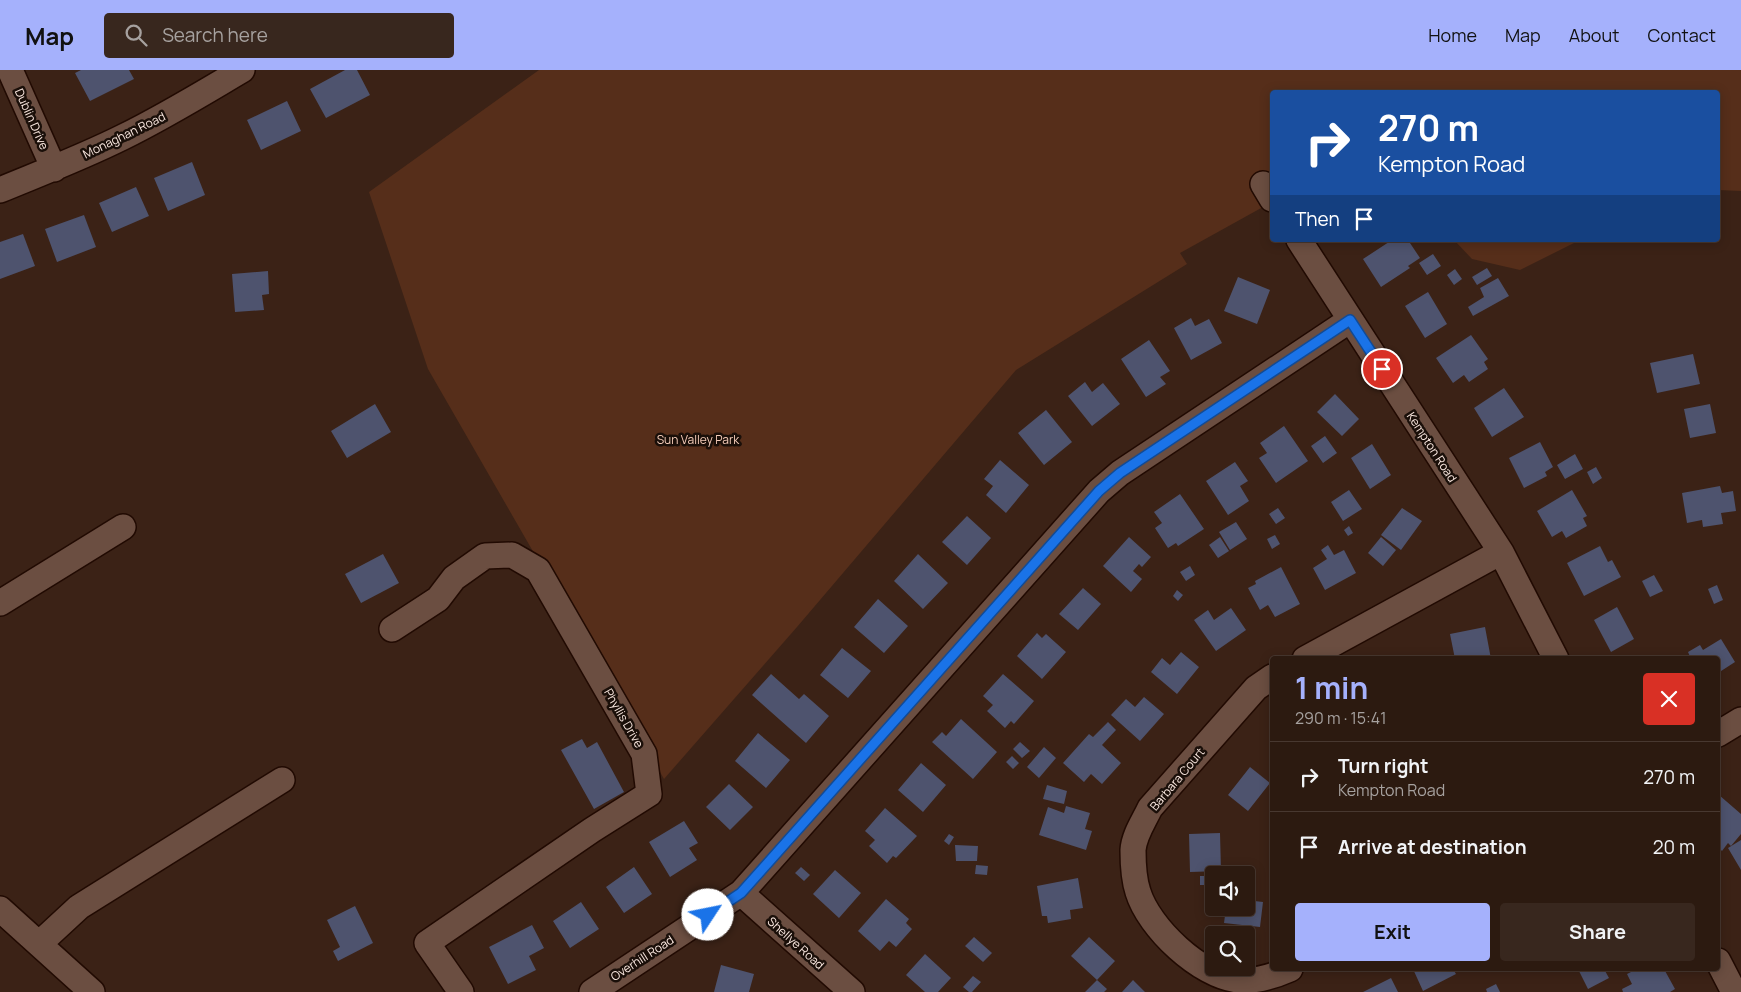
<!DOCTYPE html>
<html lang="en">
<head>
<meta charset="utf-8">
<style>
	:root { --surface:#2c1a10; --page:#38271e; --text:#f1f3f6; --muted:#a6a19f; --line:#483830; --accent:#a5b1fc }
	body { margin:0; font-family:Manrope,sans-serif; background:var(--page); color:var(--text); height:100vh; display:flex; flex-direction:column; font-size:19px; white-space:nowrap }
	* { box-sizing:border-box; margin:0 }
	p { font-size:16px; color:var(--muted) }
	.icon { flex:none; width:28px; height:28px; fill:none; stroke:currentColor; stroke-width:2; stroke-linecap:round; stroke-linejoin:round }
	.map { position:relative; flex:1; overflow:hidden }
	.side { position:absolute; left:1270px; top:586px; width:450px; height:315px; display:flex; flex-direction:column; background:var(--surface); border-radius:5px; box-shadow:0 2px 12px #0003,0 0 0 1px var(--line) }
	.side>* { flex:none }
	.top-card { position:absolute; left:1270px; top:20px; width:450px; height:152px; border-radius:5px; box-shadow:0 2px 12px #0003,0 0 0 1px var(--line); background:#1a4fa0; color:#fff; overflow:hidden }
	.fabs { position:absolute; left:1205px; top:796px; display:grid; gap:10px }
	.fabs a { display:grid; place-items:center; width:50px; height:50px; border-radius:5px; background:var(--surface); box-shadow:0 2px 12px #0003,0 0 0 1px var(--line); font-size:25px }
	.pin { position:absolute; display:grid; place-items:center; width:42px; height:42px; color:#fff; margin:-21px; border:2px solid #fff; border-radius:50%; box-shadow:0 1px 5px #0007 }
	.me { position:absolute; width:55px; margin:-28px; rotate:56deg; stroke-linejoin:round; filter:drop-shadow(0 0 4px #0008) }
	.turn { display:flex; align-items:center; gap:18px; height:105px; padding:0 25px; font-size:22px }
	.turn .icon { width:65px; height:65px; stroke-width:2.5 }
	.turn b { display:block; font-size:35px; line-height:42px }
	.then { display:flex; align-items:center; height:48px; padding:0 25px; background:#0003; gap:10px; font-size:19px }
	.round { display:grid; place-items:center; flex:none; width:52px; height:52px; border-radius:5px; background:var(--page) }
	.headline { display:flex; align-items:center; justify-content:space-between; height:85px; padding:0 25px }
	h1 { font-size:30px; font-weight:700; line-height:38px; color:var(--accent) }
	.primary-button { display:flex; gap:10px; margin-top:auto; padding:10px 25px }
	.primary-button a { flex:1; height:58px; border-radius:5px; background:var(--accent); color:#111; font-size:20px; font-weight:700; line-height:58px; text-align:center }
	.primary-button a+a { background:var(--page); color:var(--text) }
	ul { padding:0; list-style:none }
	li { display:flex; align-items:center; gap:15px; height:70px; padding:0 25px; border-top:1px solid var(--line) }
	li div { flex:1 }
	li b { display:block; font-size:19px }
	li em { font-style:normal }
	header { display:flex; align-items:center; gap:30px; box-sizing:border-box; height:70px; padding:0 25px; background:var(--accent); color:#111 }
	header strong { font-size:24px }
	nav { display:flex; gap:28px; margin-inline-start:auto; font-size:18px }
	.search { width:350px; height:45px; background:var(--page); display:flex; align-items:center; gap:12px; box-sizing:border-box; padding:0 18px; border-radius:5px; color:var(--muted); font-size:19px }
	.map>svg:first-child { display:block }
	.green { fill:#562e1a }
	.building { fill:#4e536e }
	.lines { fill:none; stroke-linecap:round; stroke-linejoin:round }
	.minor-casing { stroke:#210a02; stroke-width:28 }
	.minor { stroke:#6b4e41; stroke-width:25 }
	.route-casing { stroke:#114b97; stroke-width:12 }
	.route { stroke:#1a73e8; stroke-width:9 }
	.labels { text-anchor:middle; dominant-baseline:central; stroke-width:5; stroke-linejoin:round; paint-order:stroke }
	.street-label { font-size:12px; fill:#fbe9e1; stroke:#1a0f09 }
	.park-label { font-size:12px; fill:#f5ccb9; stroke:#1a0f09 }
</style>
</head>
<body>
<header>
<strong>Map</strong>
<div class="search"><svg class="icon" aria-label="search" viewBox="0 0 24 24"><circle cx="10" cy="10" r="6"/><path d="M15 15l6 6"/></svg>Search here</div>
<nav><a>Home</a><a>Map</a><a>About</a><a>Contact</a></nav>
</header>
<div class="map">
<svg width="1741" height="922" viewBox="0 0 1741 922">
	<rect width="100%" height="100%" fill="#3b2216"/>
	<path class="green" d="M539,0H1741V121L1718,120V22H1272V132L1180,183L1187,194L1016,300L797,557L664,709L428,299L369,122Z
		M1454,170H1580L1520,200L1472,189Z"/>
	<path class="building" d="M81,0H129L134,9L90,31L75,3Z
		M345,0H357L370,25L326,48L310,19Z
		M287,31L301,61L261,80L247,50Z
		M192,92L205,125L168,141L154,108Z
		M136,117L149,146L112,162L99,133Z
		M84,145L96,177L57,192L45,159Z
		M23,164L35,196L0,209V172Z
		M1392,170H1408L1420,188L1408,196L1410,198L1381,217L1363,189Z
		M1433,184L1441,196L1427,205L1419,193Z
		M1487,198L1492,206L1477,215L1472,207Z
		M1455,199L1462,209L1454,215L1447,205Z
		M268,201L269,224L262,225L264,240L235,242L232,204Z
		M1238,207L1270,220L1257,254L1224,241Z
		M1498,208L1509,226L1473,246L1468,237L1484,227L1480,218Z
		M1428,222L1447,254L1425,268L1405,236Z
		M1191,248L1195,256L1209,249L1222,273L1191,290L1174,258Z
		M1471,265L1488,289L1484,292L1488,299L1469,312L1464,305L1453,313L1436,288Z
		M1149,270L1170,301L1160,307L1166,314L1146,327L1121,289Z
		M1693,284L1700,314L1657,323L1650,293Z
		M1085,312L1092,322L1103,313L1120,334L1092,356L1068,326Z
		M1504,318L1524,347L1492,367L1474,338Z
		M1335,324L1359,349L1342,366L1317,342Z
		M375,334L391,362L347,388L331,361Z
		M1710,334L1716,363L1690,368L1684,339Z
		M1046,340L1072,372L1044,395L1018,363Z
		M1284,356L1308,391L1276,413L1259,388L1267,383L1260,373Z
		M1325,366L1337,383L1323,393L1311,376Z
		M1540,372L1553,397L1545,402L1547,406L1524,418L1509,388Z
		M1372,374L1391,405L1370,419L1351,388Z
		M1575,384L1583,399L1565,409L1557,395Z
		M1000,390L1029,415L1006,443L986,425L993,416L984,409Z
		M1235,392L1248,411L1240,416L1249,431L1228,445L1206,411Z
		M1596,397L1602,408L1593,414L1587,402Z
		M1720,416L1722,423L1733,421L1736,441L1721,443L1723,454L1703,457L1702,450L1687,453L1682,423Z
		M1349,420L1362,439L1343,451L1331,432Z
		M1572,420L1587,446L1583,448L1587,456L1566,468L1562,461L1552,467L1537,441Z
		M1180,424L1204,459L1178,476L1176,473L1168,478L1155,458L1162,453L1154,442Z
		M1278,438L1285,448L1276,454L1269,444Z
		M1402,438L1422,451L1401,480L1381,465Z
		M967,446L991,468L967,495L942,472Z
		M1236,452L1247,469L1230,480L1219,462Z
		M1349,456L1353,463L1348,466L1344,460Z
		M1275,465L1280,474L1272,479L1267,469Z
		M1129,467L1151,487L1142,497L1139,494L1133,501L1142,509L1131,522L1103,496Z
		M1220,467L1229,481L1218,488L1209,475Z
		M1381,467L1396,480L1383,496L1368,483Z
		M1328,475L1334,485L1344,480L1356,503L1325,520L1313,498L1327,489L1321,480Z
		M1600,476L1608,492L1612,490L1621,507L1584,526L1567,493Z
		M383,484L399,513L361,533L345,504Z
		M918,484L948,513L923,539L894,511Z
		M1190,496L1195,505L1186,511L1180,502Z
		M1281,497L1300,534L1275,547L1268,535L1260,540L1248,518L1256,514L1255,511Z
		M1654,505L1663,521L1650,527L1642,511Z
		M1717,515L1723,530L1714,534L1708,519Z
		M1083,518L1101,534L1078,560L1059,544Z
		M1177,520L1183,525L1178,531L1173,526Z
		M878,529L908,556L884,583L854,557Z
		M1617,537L1634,569L1611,582L1594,550Z
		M1231,538L1246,560L1216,581L1194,550L1208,540L1214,550Z
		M1485,557L1491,589H1455L1450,564Z
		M1037,563L1042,568L1046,564L1066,582L1042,609L1017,586Z
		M1721,569L1735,592L1718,603V589H1691L1688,582L1700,575L1703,580Z
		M842,578L871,601L848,628L820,605Z
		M1181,582L1199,597L1177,624L1151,602L1162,588L1170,595Z
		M771,604L799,629L804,624L829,646L806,673L752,625Z
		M1003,604L1034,631L1014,654L1011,651L1005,658L987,641L993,635L983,626Z
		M1144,627L1164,644L1140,671L1111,645L1126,629L1135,637Z
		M961,649L997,682L973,709L932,672L942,662L946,666Z
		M1108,652L1116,660L1102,675L1121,693L1102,714L1091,704L1084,712L1063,693L1089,664L1093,667Z
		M758,663L790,690L766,718L735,691Z
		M582,669L587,678L597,672L624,722L594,739L561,680Z
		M1020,672L1030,681L1022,688L1013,679Z
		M1044,677L1056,688L1039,708L1027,697Z
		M1012,686L1019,693L1013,699L1006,692Z
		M921,693L946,715L923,742L898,720Z
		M1250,697L1270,713L1248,741L1228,725Z
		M729,714L753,737L730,760L706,737Z
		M1047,715L1067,721L1064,734L1043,729Z
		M1719,725L1741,744V764L1731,776L1728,773L1722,781L1718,777V727Z
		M1066,736L1090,743L1085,759L1092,761L1086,780L1039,765L1048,737L1064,743Z
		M885,738L917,766L896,788L893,786L887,793L869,776L875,770L865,761Z
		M684,751L698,773L689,778L697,790L670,807L649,772Z
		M1220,763L1221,801L1190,802L1189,764Z
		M949,764L954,767L949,775L944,771Z
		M1741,770V800L1728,778Z
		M955,775L978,776L977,791H956Z
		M976,795L988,796L987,805L975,804Z
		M634,797L652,824L624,843L606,817Z
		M801,797L810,805L804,811L795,803Z
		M835,800L861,823L839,848L813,824Z
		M1200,806H1213V815H1200Z
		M1078,808L1083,838L1070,840L1071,849L1048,853L1047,846H1042L1037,816Z
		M886,829L909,849L906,853L912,859L896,877L889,871L880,881L858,861Z
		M1246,830L1263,832L1260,857L1224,853L1226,838H1246Z
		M581,832L599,859L570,878L553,851Z
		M355,836L373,873L338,891L333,881L340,877L327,850Z
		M532,855L544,878L529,886L536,900L508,914L489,877Z
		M974,867L992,883L983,892L965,876Z
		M1089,867L1115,891L1097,910L1107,919L1104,922H1085L1097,910L1071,886Z
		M925,884L951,908L938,922H925L906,905Z
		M721,895L754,904L749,922H714Z
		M1413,899H1453L1456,904L1423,921Z
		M1578,899H1604L1609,908L1588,919Z
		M1637,899H1664L1675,919L1670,922H1623L1622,919L1632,914L1627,904Z
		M973,906L981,912L972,922H969L963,917Z
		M1391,908L1398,922H1363Z
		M1133,910L1145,922H1122Z
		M1496,914L1500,922H1487L1486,919Z"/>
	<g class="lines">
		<defs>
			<path id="minor" d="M10,0L54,99
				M1263,114L1272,129
				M0,120C41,103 83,87 123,67C164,47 203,23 242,0
				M1299,170L1501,482L1556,589
				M0,533L123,457
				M392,559L438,529L454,508L485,486L512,485L538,500L644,684L649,724L592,760L427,873L461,922
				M1305,589L1501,482
				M1272,607L1256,618L1150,738C1144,751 1134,765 1133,780C1133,794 1134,810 1138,822C1149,858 1200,906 1238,910C1256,912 1274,906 1290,899
				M1718,664L1741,650
				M741,823L852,922
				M0,839L92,922
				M39,874L79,837L282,710
				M1718,891L1734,922
				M592,922L741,823L1099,421L1120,403L1350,250"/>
		</defs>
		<use href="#minor" class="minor-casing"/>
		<use href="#minor" class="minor"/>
	</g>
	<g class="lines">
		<defs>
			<path id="route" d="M708,845L741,823L1099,421L1120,403L1350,250L1382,299"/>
		</defs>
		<use href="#route" class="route-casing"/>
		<use href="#route" class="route"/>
	</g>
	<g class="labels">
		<g class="street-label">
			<text transform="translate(32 49) rotate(66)">Dublin Drive</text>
			<text transform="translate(124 65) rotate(-26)">Monaghan Road</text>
			<text transform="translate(1432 377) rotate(57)">Kempton Road</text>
			<text transform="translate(624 648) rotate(60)">Phyllis Drive</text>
			<text transform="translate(1177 709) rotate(-50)">Barbara Court</text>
			<text transform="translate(796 873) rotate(42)">Shellye Road</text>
			<text transform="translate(642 888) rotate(-33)">Overhill Road</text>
		</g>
		<g class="park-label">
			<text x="698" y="369">Sun Valley Park</text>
		</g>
	</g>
</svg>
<div class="fabs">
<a><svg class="icon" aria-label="sound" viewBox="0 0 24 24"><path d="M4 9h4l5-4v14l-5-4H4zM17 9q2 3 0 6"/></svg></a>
<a><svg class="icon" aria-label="search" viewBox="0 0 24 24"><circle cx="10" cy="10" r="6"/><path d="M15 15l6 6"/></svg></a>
</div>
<div class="pin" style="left:1382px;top:299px;background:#d93025"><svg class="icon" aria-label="arrive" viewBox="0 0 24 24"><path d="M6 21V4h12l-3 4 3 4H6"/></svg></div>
<svg class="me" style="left:708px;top:845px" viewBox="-20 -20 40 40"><circle r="19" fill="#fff"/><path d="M0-13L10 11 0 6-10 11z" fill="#1a73e8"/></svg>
<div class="top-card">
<div class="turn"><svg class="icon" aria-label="right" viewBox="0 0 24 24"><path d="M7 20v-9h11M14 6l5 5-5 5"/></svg><div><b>270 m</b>Kempton Road</div></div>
<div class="then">Then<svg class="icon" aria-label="arrive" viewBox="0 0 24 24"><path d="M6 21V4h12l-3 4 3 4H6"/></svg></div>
</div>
<section class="side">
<div class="headline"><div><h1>1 min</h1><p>290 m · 15:41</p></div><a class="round" style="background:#d93025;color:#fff"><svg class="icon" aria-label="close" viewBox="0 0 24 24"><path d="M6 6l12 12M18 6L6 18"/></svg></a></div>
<ul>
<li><svg class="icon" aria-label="right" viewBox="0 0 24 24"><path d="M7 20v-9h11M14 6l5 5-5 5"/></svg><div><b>Turn right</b><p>Kempton Road</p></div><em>270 m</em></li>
<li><svg class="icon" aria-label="arrive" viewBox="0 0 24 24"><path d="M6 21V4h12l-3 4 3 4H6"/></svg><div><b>Arrive at destination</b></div><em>20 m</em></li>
</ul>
<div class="primary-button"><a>Exit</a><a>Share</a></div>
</section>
</div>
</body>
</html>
